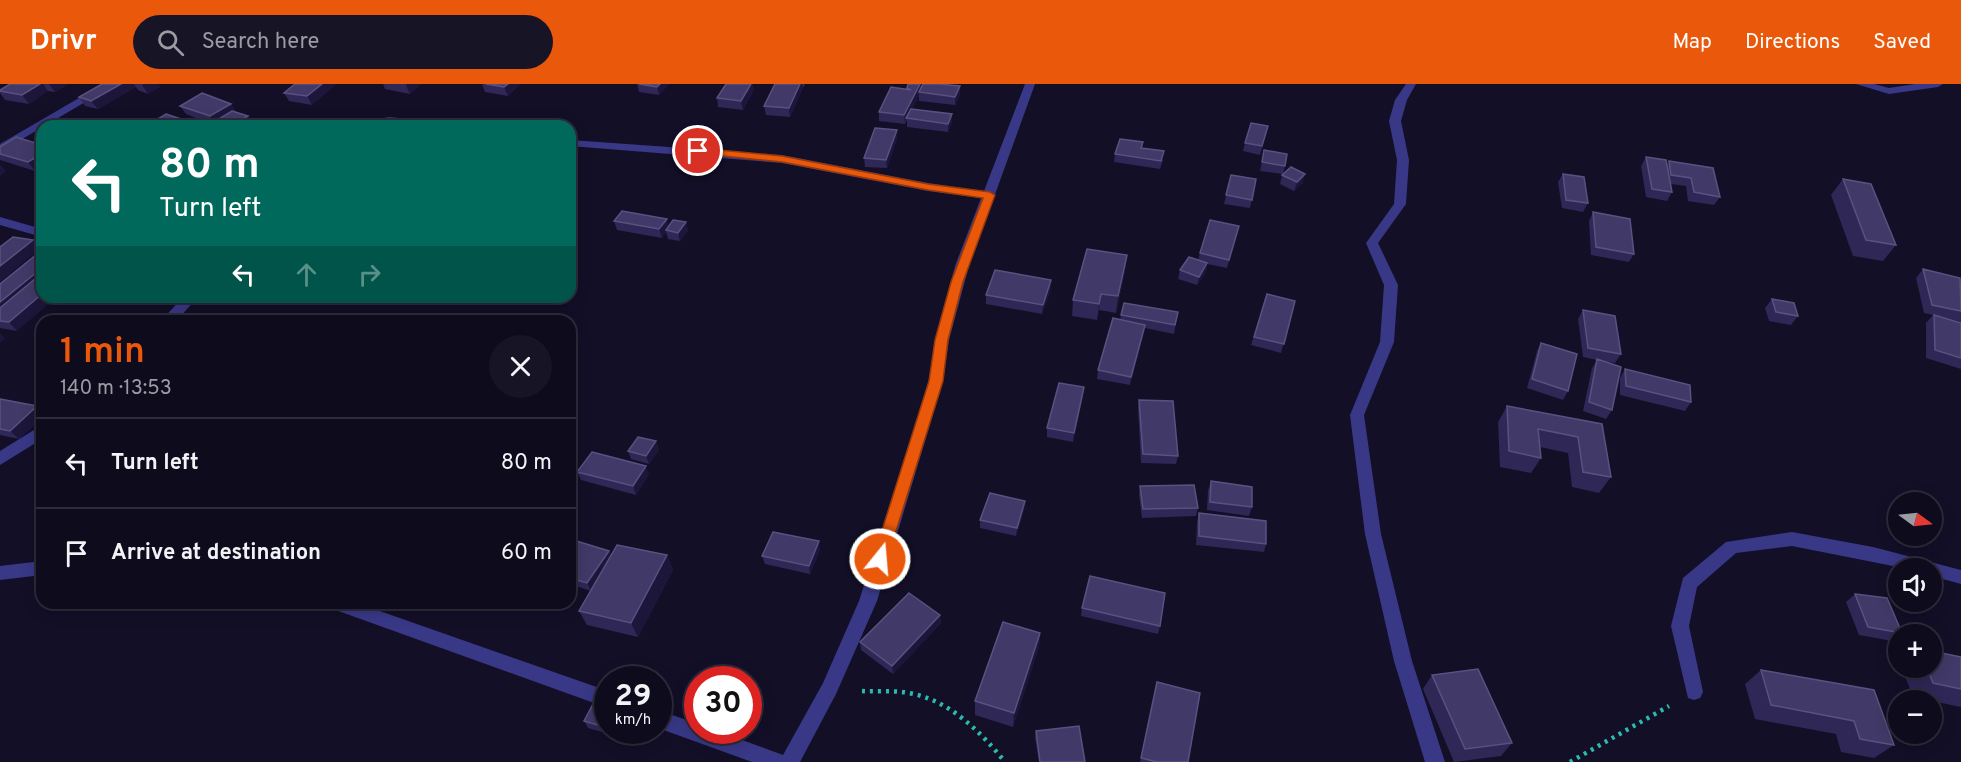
<!DOCTYPE html>
<html lang="en">
<head>
<meta charset="utf-8">
<style>
	:root { --surface:#0e0b1d; --page:#171426; --text:#f1f3f6; --muted:#9b9ba4; --line:#2e2b3b; --accent:#ea580c }
	body { margin:0; font-family:Overpass,sans-serif; background:var(--page); color:var(--text); height:100vh; display:flex; flex-direction:column; font-size:22px; white-space:nowrap }
	* { box-sizing:border-box; margin:0 }
	p { font-size:20px; color:var(--muted) }
	.icon { flex:none; width:33px; height:33px; fill:none; stroke:currentColor; stroke-width:2; stroke-linecap:round; stroke-linejoin:round }
	.map { position:relative; flex:1; overflow:hidden }
	.details { position:absolute; left:36px; top:231px; width:540px; height:294px; display:flex; flex-direction:column; background:var(--surface); border-radius:18px; box-shadow:0 3px 15px #0003,0 0 0 2px var(--line) }
	.details>* { flex:none }
	.top-card { position:absolute; left:36px; top:36px; width:540px; height:183px; border-radius:18px; box-shadow:0 3px 15px #0003,0 0 0 2px var(--line); background:#00695c; color:#fff; overflow:hidden }
	.needle { width:39px; rotate:105deg }
	.controls { position:absolute; left:1888px; top:408px; display:grid; gap:12px }
	.controls a { display:grid; place-items:center; width:54px; height:54px; border-radius:50%; background:var(--surface); box-shadow:0 3px 15px #0003,0 0 0 2px var(--line); font-size:30px }
	.speed { position:absolute; left:594px; top:582px; display:flex; gap:12px; font-size:30px; font-weight:700; text-align:center }
	.speed>* { display:grid; place-content:center; width:78px; height:78px; border-radius:50%; background:var(--surface); box-shadow:0 3px 15px #0003,0 0 0 2px var(--line); line-height:1 }
	.speed small { font-size:15px; font-weight:400 }
	.speed .limit { border:9px solid #d22; background:#fff; color:#111 }
	.pin { position:absolute; display:grid; place-items:center; width:51px; height:51px; color:#fff; margin:-26px; border:3px solid #fff; border-radius:50%; box-shadow:0 2px 6px #0007 }
	.me { position:absolute; width:66px; margin:-33px; rotate:17deg; stroke-linejoin:round; filter:drop-shadow(0 0 4px #0008) }
	.turn { display:flex; align-items:center; gap:21px; height:126px; padding:0 24px; font-size:27px }
	.turn .icon { width:78px; height:78px; stroke-width:2.5 }
	.turn b { display:block; font-size:42px; line-height:51px }
	.lanes { display:flex; align-items:center; height:57px; padding:0 24px; background:#0003; justify-content:center; gap:30px; direction:ltr }
	.lanes .off { opacity:.35 }
	.round { display:grid; place-items:center; flex:none; width:63px; height:63px; border-radius:32px; background:var(--page) }
	.summary { display:flex; align-items:center; justify-content:space-between; height:102px; padding:0 24px }
	h1 { font-size:36px; font-weight:600; line-height:45px; color:var(--accent) }
	ul { padding:0; list-style:none }
	li { display:flex; align-items:center; gap:18px; height:90px; padding:0 24px; border-top:2px solid var(--line) }
	li div { flex:1 }
	li b { display:block; font-size:22px }
	li em { font-style:normal }
	header { display:flex; align-items:center; gap:36px; box-sizing:border-box; height:84px; padding:0 30px; background:var(--accent); color:#fff }
	header strong { font-size:28px }
	nav { display:flex; gap:33px; margin-inline-start:auto; font-size:21px }
	.search { width:420px; height:54px; background:var(--page); display:flex; align-items:center; gap:15px; box-sizing:border-box; padding:0 21px; border-radius:33px; color:var(--muted); font-size:22px }
	.map>svg:first-child { display:block }
	.lines { fill:none; stroke-linecap:round; stroke-linejoin:round }
	.path { stroke:#2bbcb0; stroke-width:4.5; stroke-dasharray:3 5; stroke-linecap:butt }
	.minor { fill:#393887; fill-rule:evenodd }
	.wall { fill:#2f2756 }
	.shaded-wall { fill:#1c163b }
	.building { fill:#413a68; stroke:#595280; stroke-width:1.5 }
	.route { fill:#ea580c; stroke:#983908; stroke-width:1.5 }
</style>
</head>
<body>
<header>
<strong>Drivr</strong>
<div class="search"><svg class="icon" aria-label="search" viewBox="0 0 24 24"><circle cx="10" cy="10" r="6"/><path d="M15 15l6 6"/></svg>Search here</div>
<nav><a>Map</a><a>Directions</a><a>Saved</a></nav>
</header>
<div class="map">
<svg width="1961" height="678" viewBox="0 0 1961 678">
	<rect width="100%" height="100%" fill="#120f27"/>
	<g class="lines">
		<path class="path" d="M862,607C877,608 893,606 909,609C949,616 980,647 1005,678
			M1570,678L1669,622"/>
		<path class="minor" d="M103,0H116L0,68V60Z
			M1025,0H1035L969,182L949,256L943,297L877,517L836,610L800,678H752L658,644V626L698,640V646H715L783,671L823,599L859,517L929,297L935,256L955,182L981,114L928,107L782,79L570,62V56L782,71L928,99L984,107Z
			M1406,0H1416L1407,16L1401,37L1409,76L1406,120L1378,159L1398,201L1394,258L1364,331L1381,450L1412,577L1445,678H1425L1394,577L1365,450L1350,331L1380,258L1384,201L1366,159L1394,120L1397,76L1389,37L1395,16Z
			M1856,0H1874L1889,4L1915,0H1943L1938,3L1889,10Z
			M390,33L440,39L446,42L390,40L354,42L366,37Z
			M0,133L42,145V153L0,141Z
			M183,213H198L176,237H161Z
			M42,341V355L0,381V367Z
			M1792,448L1873,463L1961,486V500L1932,492V484H1903L1792,462L1736,469L1697,503L1689,542L1703,608L1700,614L1694,616L1688,614L1671,542L1683,494L1726,458Z
			M42,477V491L0,496V482Z
			M327,519H357L608,607V624L330,524Z"/>
	</g>
	<path class="wall" d="M10,0H68L55,8L48,7L29,20L5,16L0,9V6Z
		M102,0H158L160,3L148,10L138,6L136,3L98,25L85,22L79,13Z
		M295,0H336L312,21L289,17L284,9Z
		M383,0H421L410,10L385,5Z
		M482,0H520L508,12L485,8Z
		M637,0H669L659,11L639,8Z
		M775,0H805L804,3H803V4L790,33L766,31L764,22Z
		M960,2V11L955,21L919,17V12L912,25L952,38L948,48L907,43V36L905,40L879,37V28L907,5V4Z
		M754,6L743,26L718,23L717,14Z
		M180,22L237,28L248,32L252,40H211L186,30Z
		M1268,42L1260,71L1243,67L1245,59Z
		M16,53L35,87L0,76V63Z
		M897,55L887,84L865,83L864,74Z
		M1143,58L1142,64L1163,76L1160,85L1114,78L1115,70Z
		M1264,66L1285,82L1283,90L1260,87Z
		M1646,73L1667,81L1669,77L1720,113L1714,121L1688,117L1686,102L1671,100L1672,108L1667,117L1646,113L1641,82Z
		M1563,90L1588,119L1583,128L1562,124L1558,98Z
		M1231,91L1256,95L1250,124L1224,120Z
		M1282,91L1303,98L1294,107L1280,100Z
		M1843,95L1896,161L1883,177L1853,172L1831,111Z
		M1593,128L1634,170L1629,178L1591,171L1589,137Z
		M614,137L669,142L686,138L688,147L680,157L668,155L666,148L662,154L617,146Z
		M1239,142L1227,184L1207,180L1206,188L1197,201L1178,195L1180,186L1198,176L1200,169Z
		M1127,171L1125,187L1116,229L1099,226L1097,236L1072,232L1073,216Z
		M1923,185L1961,196V238L1947,234L1961,239V285L1926,274V239L1933,231L1924,229L1916,194Z
		M0,200L17,247L0,244Z
		M1051,205L1042,230L986,220V211Z
		M1267,210L1295,217L1281,269L1251,261Z
		M1772,215L1798,232L1791,241L1769,237L1765,224Z
		M1583,226L1621,270L1615,279L1602,277L1612,326L1606,335L1583,327L1592,284L1597,276L1583,273L1578,235Z
		M1178,228L1174,250L1145,244L1130,301L1097,295L1098,286L1120,236L1121,231Z
		M1541,259L1568,307L1563,316L1527,304L1537,267Z
		M1625,285L1691,318L1685,327L1620,311V294Z
		M1083,312L1073,358L1047,353V344Z
		M0,315L42,326V334L19,355L0,351Z
		M1139,316L1178,372L1176,380L1141,379L1138,324Z
		M1507,322L1602,340L1611,393L1599,409L1572,403L1568,369L1540,363L1541,374L1531,389L1500,383L1498,338Z
		M656,357L659,366L649,380L631,375L628,367Z
		M577,388L649,390L636,411L581,396Z
		M1211,397L1252,423L1249,432L1207,426L1208,406Z
		M1140,402L1198,424L1196,432L1142,434L1139,411Z
		M1025,417L1024,426L1016,452L980,444V436Z
		M1199,429L1266,460L1264,468L1196,461L1197,438Z
		M570,455L609,467L611,471H667L673,486L638,553L587,541L579,527L591,507L570,500Z
		M820,466L810,490L765,480L762,472Z
		M1855,510L1902,549L1892,557L1859,551L1846,518Z
		M1082,524L1160,542L1158,550L1081,532Z
		M940,531L941,539L893,590L861,566L860,558Z
		M1040,549L1039,563L1013,643L975,631V617Z
		M1961,573V623L1913,613L1902,584H1932Z
		M1761,586L1874,606L1894,661L1874,674L1841,668L1836,650L1755,635L1745,600Z
		M1432,591L1512,659L1501,672L1454,678L1423,605Z
		M1157,598L1188,678H1140Z
		M608,621V646H627L623,654L588,644L584,637Z
		M1036,647L1085,678H1039L1035,654Z"/>
	<path class="shaded-wall" d="M40,0H43L48,7L29,20L22,11Z
		M49,0H68L55,8Z
		M121,0H134L136,3L98,25L91,17Z
		M144,0H158L160,3L148,10L142,1Z
		M322,0H336L312,21L307,12Z
		M407,0H421L410,10L406,1Z
		M508,0H520L508,12L504,3Z
		M660,0H669L659,11L657,3Z
		M751,0H753L754,6L743,26L741,17Z
		M800,0H802L803,4L790,33L789,24Z
		M920,0H921L922,6L919,8V12L907,35L906,34L905,40L904,31Z
		M960,2V11L955,21V13Z
		M231,20L237,28L215,41L210,32Z
		M952,30V38L948,48V40Z
		M248,32L253,41L251,42H232Z
		M897,46V55L887,84L886,76Z
		M42,70V82L35,87L28,78Z
		M0,80L6,87L0,92Z
		M1305,90L1303,98L1294,107L1297,98Z
		M667,135L669,143L666,146V148L662,154L659,145Z
		M686,138L688,147L680,157L678,149Z
		M33,156L40,165L0,198V182Z
		M1127,171L1125,187L1116,229L1118,212Z
		M1207,179L1206,188L1197,201L1199,193Z
		M42,184V199L0,224V218Z
		M1051,196V205L1042,230L1043,221Z
		M42,210V213H57L17,247L9,238Z
		M1101,210L1099,226L1097,236L1099,220Z
		M1145,241L1144,249L1130,301L1131,293Z
		M0,249L5,254L0,259Z
		M570,254L572,260L570,264Z
		M1084,303L1083,312L1073,358L1074,349Z
		M37,322L42,326V334L19,355L10,347Z
		M656,357L659,366L649,380L646,372Z
		M646,382L649,390L636,411L633,402Z
		M1025,417L1024,426L1016,452L1017,444Z
		M819,457L820,466L810,490L809,482Z
		M609,467L613,475L591,507L587,499Z
		M667,471L673,486L638,553L631,539Z
		M940,531L941,539L893,590L892,582Z
		M1040,549L1039,563L1013,643L1014,629Z
		M627,646L623,654L619,647Z"/>
	<path class="building" d="M10,0H40L22,11L0,7V6Z
		M102,0H121L91,17L79,13Z
		M295,0H322L307,12L284,9Z
		M486,0H508L504,3Z
		M639,0H660L657,3Z
		M726,0H751L741,17L717,14Z
		M775,0H800L789,24L764,22Z
		M908,0H920L904,31L879,28L891,3L911,6L907,4Z
		M923,0H939L960,2L955,13L919,8Z
		M202,9L231,20L210,32L180,22Z
		M911,25L952,30L948,40L906,34Z
		M232,27L248,32L232,42H207Z
		M166,30L199,41L196,42H146Z
		M400,35L443,42H391Z
		M252,39L259,42H248Z
		M1251,39L1268,42L1262,62L1245,59Z
		M875,44L897,46L886,76L864,74Z
		M16,53L42,61V70L28,78L0,70V63Z
		M1120,55L1143,58L1141,64L1164,67L1161,77L1115,70Z
		M1264,66L1287,70L1285,82L1262,78Z
		M1646,73L1666,76L1672,108L1652,105Z
		M1669,77L1713,84L1720,113L1694,108L1691,94L1671,91Z
		M1291,83L1305,90L1297,98L1282,91Z
		M1563,90L1584,93L1588,119L1566,116Z
		M1231,91L1256,95L1252,116L1226,111Z
		M1843,95L1871,100L1896,161L1866,156Z
		M622,127L667,135L659,145L614,137Z
		M1593,128L1630,135L1634,170L1596,163Z
		M673,136L686,138L678,149L666,146Z
		M1210,136L1239,142L1229,176L1200,169Z
		M13,153L33,156L0,182V163Z
		M1087,165L1127,171L1118,212L1101,210L1099,220L1073,216Z
		M42,166V184L0,218V200Z
		M1189,173L1207,179L1199,193L1180,186Z
		M1923,185L1960,194L1961,227L1932,221Z
		M995,186L1051,196L1043,221L986,211Z
		M42,189V210L9,238L0,237V224Z
		M1267,210L1295,217L1284,260L1254,253Z
		M1772,215L1794,219L1798,232L1776,228Z
		M1124,219L1178,228L1175,241L1121,231Z
		M1583,226L1615,232L1621,270L1588,264Z
		M1934,231L1961,239V274L1935,266Z
		M388,232L406,237H382Z
		M1113,234L1145,241L1131,293L1098,286Z
		M1541,259L1577,270L1568,307L1532,295Z
		M1597,275L1621,283L1612,326L1589,318Z
		M1625,285L1690,301L1691,318L1626,302Z
		M1059,299L1084,303L1074,349L1047,344Z
		M0,315L37,322L10,347L0,345Z
		M1139,316L1173,317L1178,372L1143,370Z
		M1507,322L1602,340L1611,393L1583,388L1578,353L1538,345L1541,374L1509,367Z
		M638,353L656,357L646,372L628,367Z
		M592,368L646,382L633,402L577,388Z
		M1211,397L1252,403V423L1210,418Z
		M1194,401L1198,424L1143,425L1140,402Z
		M990,409L1025,417L1017,444L980,436Z
		M1199,429L1266,437V460L1199,452Z
		M773,448L819,457L809,482L762,472Z
		M570,455L609,467L587,499L570,494Z
		M617,461L667,471L631,539L579,527Z
		M1090,492L1165,509L1160,542L1082,524Z
		M909,509L940,531L892,582L860,558Z
		M1855,510L1887,514L1902,549L1868,543Z
		M1003,538L1040,549L1014,629L975,617Z
		M1932,567L1961,573V605L1933,599L1927,584H1932Z
		M1478,585L1512,659L1465,665L1432,591Z
		M1761,586L1874,606L1894,661L1860,655L1854,637L1771,621Z
		M1157,598L1200,609L1188,678H1157L1141,674Z
		M594,618L608,621V644L584,637Z
		M1079,642L1085,678H1040L1036,647Z"/>
	<path class="route" d="M698,64L782,72L928,100L990,108L995,111L963,198L948,256L943,297L886,479H875L873,475L929,297L935,256L951,198L983,114L928,106L782,78L694,69L692,67Z"/>
</svg>
<div class="controls">
<a><svg class="needle" viewBox="-14 -14 28 28"><path d="M0-13l5 13h-10z" fill="#e53935"/><path d="M0 13l5-13h-10z" fill="#9b9ba4"/></svg></a>
<a><svg class="icon" aria-label="sound" viewBox="0 0 24 24"><path d="M4 9h4l5-4v14l-5-4H4zM17 9q2 3 0 6"/></svg></a>
<a>+</a>
<a>−</a>
</div>
<div class="speed"><div>29<small>km/h</small></div><div class="limit">30</div></div>
<div class="pin" style="left:698px;top:67px;background:#d93025"><svg class="icon" aria-label="arrive" viewBox="0 0 24 24"><path d="M6 21V4h12l-3 4 3 4H6"/></svg></div>
<svg class="me" style="left:880px;top:475px" viewBox="-20 -20 40 40"><circle r="17" fill="#ea580c" stroke="#fff" stroke-width="3"/><path d="M0-11L8 9 0 5-8 9z" fill="#fff"/></svg>
<div class="top-card">
<div class="turn"><svg class="icon" aria-label="left" viewBox="0 0 24 24"><path d="M17 20v-9H6M10 6l-5 5 5 5"/></svg><div><b>80 m</b>Turn left</div></div>
<div class="lanes"><svg class="icon" aria-label="left" viewBox="0 0 24 24"><path d="M17 20v-9H6M10 6l-5 5 5 5"/></svg><svg class="icon off" aria-label="ahead" viewBox="0 0 24 24"><path d="M12 20V5M6 11l6-6 6 6"/></svg><svg class="icon off" aria-label="right" viewBox="0 0 24 24"><path d="M7 20v-9h11M14 6l5 5-5 5"/></svg></div>
</div>
<section class="details">
<div class="summary"><div><h1>1 min</h1><p>140 m · 13:53</p></div><a class="round"><svg class="icon" aria-label="close" viewBox="0 0 24 24"><path d="M6 6l12 12M18 6L6 18"/></svg></a></div>
<ul>
<li><svg class="icon" aria-label="left" viewBox="0 0 24 24"><path d="M17 20v-9H6M10 6l-5 5 5 5"/></svg><div><b>Turn left</b></div><em>80 m</em></li>
<li><svg class="icon" aria-label="arrive" viewBox="0 0 24 24"><path d="M6 21V4h12l-3 4 3 4H6"/></svg><div><b>Arrive at destination</b></div><em>60 m</em></li>
</ul>
</section>
</div>
</body>
</html>
